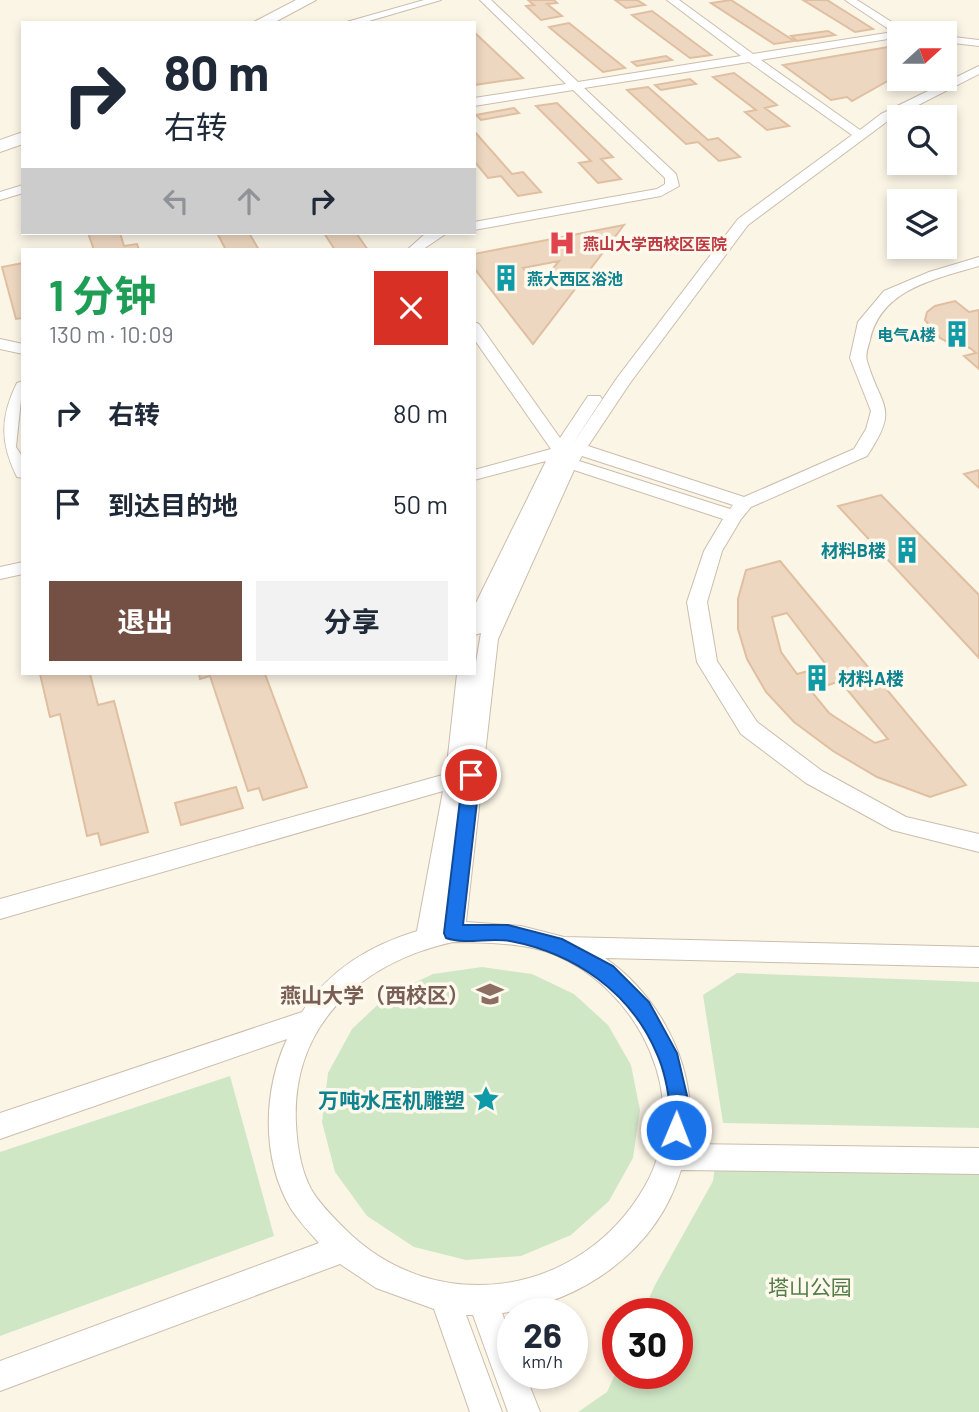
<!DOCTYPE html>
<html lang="zh">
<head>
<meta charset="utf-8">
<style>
	:root { --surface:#fff; --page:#f2f2f3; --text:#1f2937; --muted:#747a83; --accent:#745044 }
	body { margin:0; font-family:Barlow,"Noto Sans SC",sans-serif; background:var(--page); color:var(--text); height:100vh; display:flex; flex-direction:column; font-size:26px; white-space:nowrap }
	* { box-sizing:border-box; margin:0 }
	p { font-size:23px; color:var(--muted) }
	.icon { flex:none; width:38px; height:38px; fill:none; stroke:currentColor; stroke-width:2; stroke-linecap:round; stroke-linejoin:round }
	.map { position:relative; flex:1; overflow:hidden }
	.details { position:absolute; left:21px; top:248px; width:455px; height:427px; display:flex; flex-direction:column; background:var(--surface); border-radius:0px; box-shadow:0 4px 10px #0003 }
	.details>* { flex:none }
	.hud { position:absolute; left:21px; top:21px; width:455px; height:214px; border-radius:0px; box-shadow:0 4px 10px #0003; background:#fff; color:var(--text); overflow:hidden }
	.needle { width:46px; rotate:69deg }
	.buttons { position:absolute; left:887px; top:21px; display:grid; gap:14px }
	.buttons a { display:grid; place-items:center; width:70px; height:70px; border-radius:0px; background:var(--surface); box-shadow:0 4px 10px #0003; font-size:35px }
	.speed { position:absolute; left:497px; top:1298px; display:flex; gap:14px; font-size:35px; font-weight:700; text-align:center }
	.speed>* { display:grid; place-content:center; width:91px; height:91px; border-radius:50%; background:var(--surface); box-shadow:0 4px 10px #0003; line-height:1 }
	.speed small { font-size:18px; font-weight:400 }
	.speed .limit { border:10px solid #d22; background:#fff; color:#111 }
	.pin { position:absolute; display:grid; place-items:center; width:60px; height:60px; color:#fff; margin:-30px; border:4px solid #fff; border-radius:50%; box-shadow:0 2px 7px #0007 }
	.me { position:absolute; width:77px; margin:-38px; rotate:1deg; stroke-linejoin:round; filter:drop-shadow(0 0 5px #0008) }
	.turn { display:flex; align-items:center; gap:24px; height:147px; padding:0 28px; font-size:32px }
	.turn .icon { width:91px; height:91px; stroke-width:2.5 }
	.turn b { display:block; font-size:49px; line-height:60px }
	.lanes { display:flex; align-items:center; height:66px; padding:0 28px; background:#0003; justify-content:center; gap:35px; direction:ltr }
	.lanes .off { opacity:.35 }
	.round { display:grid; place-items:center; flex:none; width:74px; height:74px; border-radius:0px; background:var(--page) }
	.overview { display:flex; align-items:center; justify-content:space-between; height:119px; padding:0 28px }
	h1 { font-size:42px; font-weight:700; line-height:52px; color:#1e9e55 }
	.action { display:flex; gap:14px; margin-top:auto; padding:14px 28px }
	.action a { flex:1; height:80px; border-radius:0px; background:var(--accent); color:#fff; font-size:28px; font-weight:700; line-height:80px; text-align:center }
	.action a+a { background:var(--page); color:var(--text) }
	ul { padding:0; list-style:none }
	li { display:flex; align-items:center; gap:21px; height:91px; padding:0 28px }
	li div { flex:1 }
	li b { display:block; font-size:26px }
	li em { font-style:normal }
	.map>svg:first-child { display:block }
	.green { fill:#d0e7c6 }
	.building { fill:#eed7c0; stroke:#e0bfa1; stroke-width:2; fill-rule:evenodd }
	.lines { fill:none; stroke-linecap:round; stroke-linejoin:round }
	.minor-casing { stroke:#ccbdad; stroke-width:2 }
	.secondary-casing { stroke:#cebeab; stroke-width:2 }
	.minor { fill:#fff; fill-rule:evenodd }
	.secondary { fill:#fff; fill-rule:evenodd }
	.route { fill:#1a73e8; stroke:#114b97; stroke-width:2 }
	.labels { text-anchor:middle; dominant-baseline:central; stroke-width:7; stroke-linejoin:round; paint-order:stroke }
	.far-health-label { font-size:16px; font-weight:bold; fill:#be3a42; stroke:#fef9ec; text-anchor:start }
	.far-culture-label { font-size:16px; font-weight:bold; fill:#0d838f; stroke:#fef9ec; text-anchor:start }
	.culture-label { font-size:18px; font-weight:bold; fill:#0d838f; stroke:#fef9ec; text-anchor:end }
	.near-education-label { font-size:21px; font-weight:bold; fill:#785e54; stroke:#fef9ec; text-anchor:end }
	.near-culture-label { font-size:21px; font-weight:bold; fill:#0d838f; stroke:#fef9ec; text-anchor:end }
	.near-park-label { font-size:21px; fill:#547d48; stroke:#fef9ec }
</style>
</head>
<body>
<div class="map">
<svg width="979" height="1412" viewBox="0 0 979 1412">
	<rect width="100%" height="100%" fill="#fbf5e6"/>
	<path class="green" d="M482,967L532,974L574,994L608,1025L631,1065L640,1110L633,1158L609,1201L571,1235L521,1256L466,1260L414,1247L367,1216L335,1172L322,1122L328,1073L352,1029L388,995L433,974Z
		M737,973L979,982V1128L723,1123L703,995Z
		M230,1076L274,1236L0,1336V1152Z
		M716,1158L979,1161V1412H578L607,1392L618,1368V1374H677V1314H642L655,1285L713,1181Z"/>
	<path class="building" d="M528,0H554L557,3L547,4L562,16L541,20L526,6L534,5Z
		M615,0H637L645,5L626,8Z
		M731,0L794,41L774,44L711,3Z
		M803,0H827L873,29L855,32Z
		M652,11L711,55L690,58L632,15Z
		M569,23L625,68L603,72L549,27Z
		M828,31L835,35L797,41L791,36Z
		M474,32L523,78L474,85Z
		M900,45V74L852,101L847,97L831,100L783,65Z
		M666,56L672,60L637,66L632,62Z
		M734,73L777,105L765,108L789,126L767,130L745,112L756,110L713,77Z
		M690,79L696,84L661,90L655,85Z
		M648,87L708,140L718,138L740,157L719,161L698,142L686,144L627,90Z
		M557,103L613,157L601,159L621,179L598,183L579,163L591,161L536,106Z
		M514,108L519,113L481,120L476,115Z
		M474,131L512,174L523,172L541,192L518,196L501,176L488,178L474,161Z
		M624,225L533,344L474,268V254ZM559,261L538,287L523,268Z
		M88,233H120L124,246L137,244L139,250H94Z
		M217,233H249L259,250H226Z
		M324,233H356L368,250H335Z
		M23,263V318L16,319L2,267Z
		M955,301L969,312L979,310V369L964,356L976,353L970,348L953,345L940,338L925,320L927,312L935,306Z
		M979,470V488L964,474Z
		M881,495L979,595V658L838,506Z
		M780,561L966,785L930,797L877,777L833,751L794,722L766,692L747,659L738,629V599L746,570ZM787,613L827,666L797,674L781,652L772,617ZM840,681L888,739L875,743L829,713L811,691Z
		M40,674H90L98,705L114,701L148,832L101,845L98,833L87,836L60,714L50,717Z
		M199,674H265L307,787L263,800L259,788L248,791L210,676L200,679Z
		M236,787L243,808L181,825L175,803Z"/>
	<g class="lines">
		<defs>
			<path id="minor" d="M424,0H441L362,23H343Z
				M480,0H491L578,82L741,56L667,0H679L753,54L893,32L845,0H857L909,33H900V37L761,60L860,130L881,114L979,66V74L889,120L748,225L630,383L588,446L744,497L854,449L866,429L871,411L850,358L858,322L884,291L929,272L979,257V266C935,279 881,289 870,340C868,347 865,355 867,361C881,409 900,406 867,456L751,507L741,519L722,551L707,602L717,661L757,722L822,771L906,817L979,834V852L892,830L806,783L741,734L697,662L687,602L704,551L723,519L574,470L498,639L466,922L521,926L564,937L979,947V967L605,958C653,991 686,1048 690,1106C691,1118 689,1132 688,1144L979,1148V1174L681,1170C657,1251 582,1302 502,1313L513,1342V1374H525L540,1412H508L473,1315H466L502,1412H470L434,1309L376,1288L340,1264L0,1391V1361L319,1243C309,1232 299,1221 291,1209C261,1158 263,1091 287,1039L0,1139V1113L302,1012C330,969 369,946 417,931L443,791L0,919V899L446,774L457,674H474L481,633L474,635V607L546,461L474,480V470L551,449L474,339V322L479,324L560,438L588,396H600L602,399L572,445L617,378L738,219L852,135L749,62L584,88L676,174L679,186L661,196L474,230V222L657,189L665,184V178L573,90L474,106V98L566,84ZM582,456L733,505L730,509L579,461ZM453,942C486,943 522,942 553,954C640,989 694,1101 645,1186C582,1297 435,1320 344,1228C333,1217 319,1203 311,1189C301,1170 297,1146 296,1124C291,1024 362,962 453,942Z
				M945,36L979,40V46L945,42Z
				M23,185V193L0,200V192Z
				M426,233H447L422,250H407Z
				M0,339L23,344V354L0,349Z
				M23,381L16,447L23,458V478L17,477C0,443 0,417 17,383Z
				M23,562V574L0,579V567Z"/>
			<path id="secondary" d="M296,0H316L273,23H252Z
				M23,132V144L0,152V140Z"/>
		</defs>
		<use href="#minor" class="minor-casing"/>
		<use href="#secondary" class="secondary-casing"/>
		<use href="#minor" class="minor"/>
		<use href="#secondary" class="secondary"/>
	</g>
	<path class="route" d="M471,769L480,775L463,925H508L562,939L613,966L649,1002L677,1053L689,1104L684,1137L676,1140L669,1137C664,1127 669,1117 669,1106C669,1091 663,1067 657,1054C631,992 574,953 510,941C490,937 466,945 446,938L444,933L463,775Z"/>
	<defs>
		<symbol id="hospital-bare" viewBox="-9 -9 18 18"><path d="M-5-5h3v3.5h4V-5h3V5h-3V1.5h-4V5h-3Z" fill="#e0444e" stroke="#fef9ec" stroke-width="2.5" paint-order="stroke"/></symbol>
		<symbol id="building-bare" viewBox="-9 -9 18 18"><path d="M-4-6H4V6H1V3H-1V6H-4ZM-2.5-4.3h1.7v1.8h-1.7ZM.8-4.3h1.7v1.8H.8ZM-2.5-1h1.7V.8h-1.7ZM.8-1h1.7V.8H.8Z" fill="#0f9aa8" stroke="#fef9ec" stroke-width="2.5" paint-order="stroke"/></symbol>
		<symbol id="university-bare" viewBox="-9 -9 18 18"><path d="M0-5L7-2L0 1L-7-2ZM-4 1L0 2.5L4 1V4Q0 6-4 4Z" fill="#8d6e63" stroke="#fef9ec" stroke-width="2.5" paint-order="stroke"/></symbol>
		<symbol id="sight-bare" viewBox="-9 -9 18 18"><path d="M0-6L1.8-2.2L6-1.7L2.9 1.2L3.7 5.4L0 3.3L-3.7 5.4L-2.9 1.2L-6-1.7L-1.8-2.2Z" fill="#0f9aa8" stroke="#fef9ec" stroke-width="2.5" paint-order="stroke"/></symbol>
	</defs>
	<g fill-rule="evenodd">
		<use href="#hospital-bare" x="543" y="224" width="38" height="38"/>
		<use href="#building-bare" x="487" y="259" width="38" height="38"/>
		<use href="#building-bare" x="938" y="315" width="38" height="38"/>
		<use href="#building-bare" x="888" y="531" width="38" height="38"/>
		<use href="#building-bare" x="798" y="659" width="38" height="38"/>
		<use href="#university-bare" x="471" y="975" width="38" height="38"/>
		<use href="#sight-bare" x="467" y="1080" width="38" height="38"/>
	</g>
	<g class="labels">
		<g class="far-health-label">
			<text x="583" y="243">燕山大学西校区医院</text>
		</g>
		<g class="far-culture-label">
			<text x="527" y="278">燕大西区浴池</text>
			<text x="936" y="334" text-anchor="end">电气A楼</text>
		</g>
		<g class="culture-label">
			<text x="886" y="550">材料B楼</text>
			<text x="838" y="678" text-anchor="start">材料A楼</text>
		</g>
		<g class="near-education-label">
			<text x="469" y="994">燕山大学（西校区）</text>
		</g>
		<g class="near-culture-label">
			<text x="465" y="1099">万吨水压机雕塑</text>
		</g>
		<g class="near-park-label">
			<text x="810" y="1286">塔山公园</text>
		</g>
	</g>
</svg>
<div class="buttons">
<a><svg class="needle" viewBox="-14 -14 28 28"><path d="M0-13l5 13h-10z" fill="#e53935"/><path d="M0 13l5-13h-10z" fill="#747a83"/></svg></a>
<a><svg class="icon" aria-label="search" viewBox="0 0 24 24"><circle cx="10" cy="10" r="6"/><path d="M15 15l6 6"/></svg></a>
<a><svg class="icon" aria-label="layers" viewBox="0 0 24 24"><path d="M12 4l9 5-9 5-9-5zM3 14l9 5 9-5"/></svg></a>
</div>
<div class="speed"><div>26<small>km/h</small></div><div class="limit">30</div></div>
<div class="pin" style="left:471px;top:775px;background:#d93025"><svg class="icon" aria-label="arrive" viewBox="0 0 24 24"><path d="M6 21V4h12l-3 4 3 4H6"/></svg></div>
<svg class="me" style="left:676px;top:1130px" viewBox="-20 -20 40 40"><circle r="17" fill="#1a73e8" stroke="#fff" stroke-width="3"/><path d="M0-11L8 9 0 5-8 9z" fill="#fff"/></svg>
<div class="hud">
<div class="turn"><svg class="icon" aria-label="right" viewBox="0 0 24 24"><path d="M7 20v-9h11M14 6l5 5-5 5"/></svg><div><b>80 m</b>右转</div></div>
<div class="lanes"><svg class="icon off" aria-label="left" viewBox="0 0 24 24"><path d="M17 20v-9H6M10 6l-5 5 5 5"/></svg><svg class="icon off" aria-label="ahead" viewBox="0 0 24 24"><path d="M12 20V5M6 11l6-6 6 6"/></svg><svg class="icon" aria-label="right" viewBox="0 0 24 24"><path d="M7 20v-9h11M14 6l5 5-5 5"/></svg></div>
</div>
<section class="details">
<div class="overview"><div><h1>1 分钟</h1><p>130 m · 10:09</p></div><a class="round" style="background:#d93025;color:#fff"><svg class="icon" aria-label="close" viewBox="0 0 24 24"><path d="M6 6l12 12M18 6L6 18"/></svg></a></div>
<ul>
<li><svg class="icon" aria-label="right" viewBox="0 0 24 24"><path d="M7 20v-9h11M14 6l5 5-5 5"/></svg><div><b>右转</b></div><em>80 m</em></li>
<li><svg class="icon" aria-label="arrive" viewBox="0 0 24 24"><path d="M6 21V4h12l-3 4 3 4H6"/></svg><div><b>到达目的地</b></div><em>50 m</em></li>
</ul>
<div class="action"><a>退出</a><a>分享</a></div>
</section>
</div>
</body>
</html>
